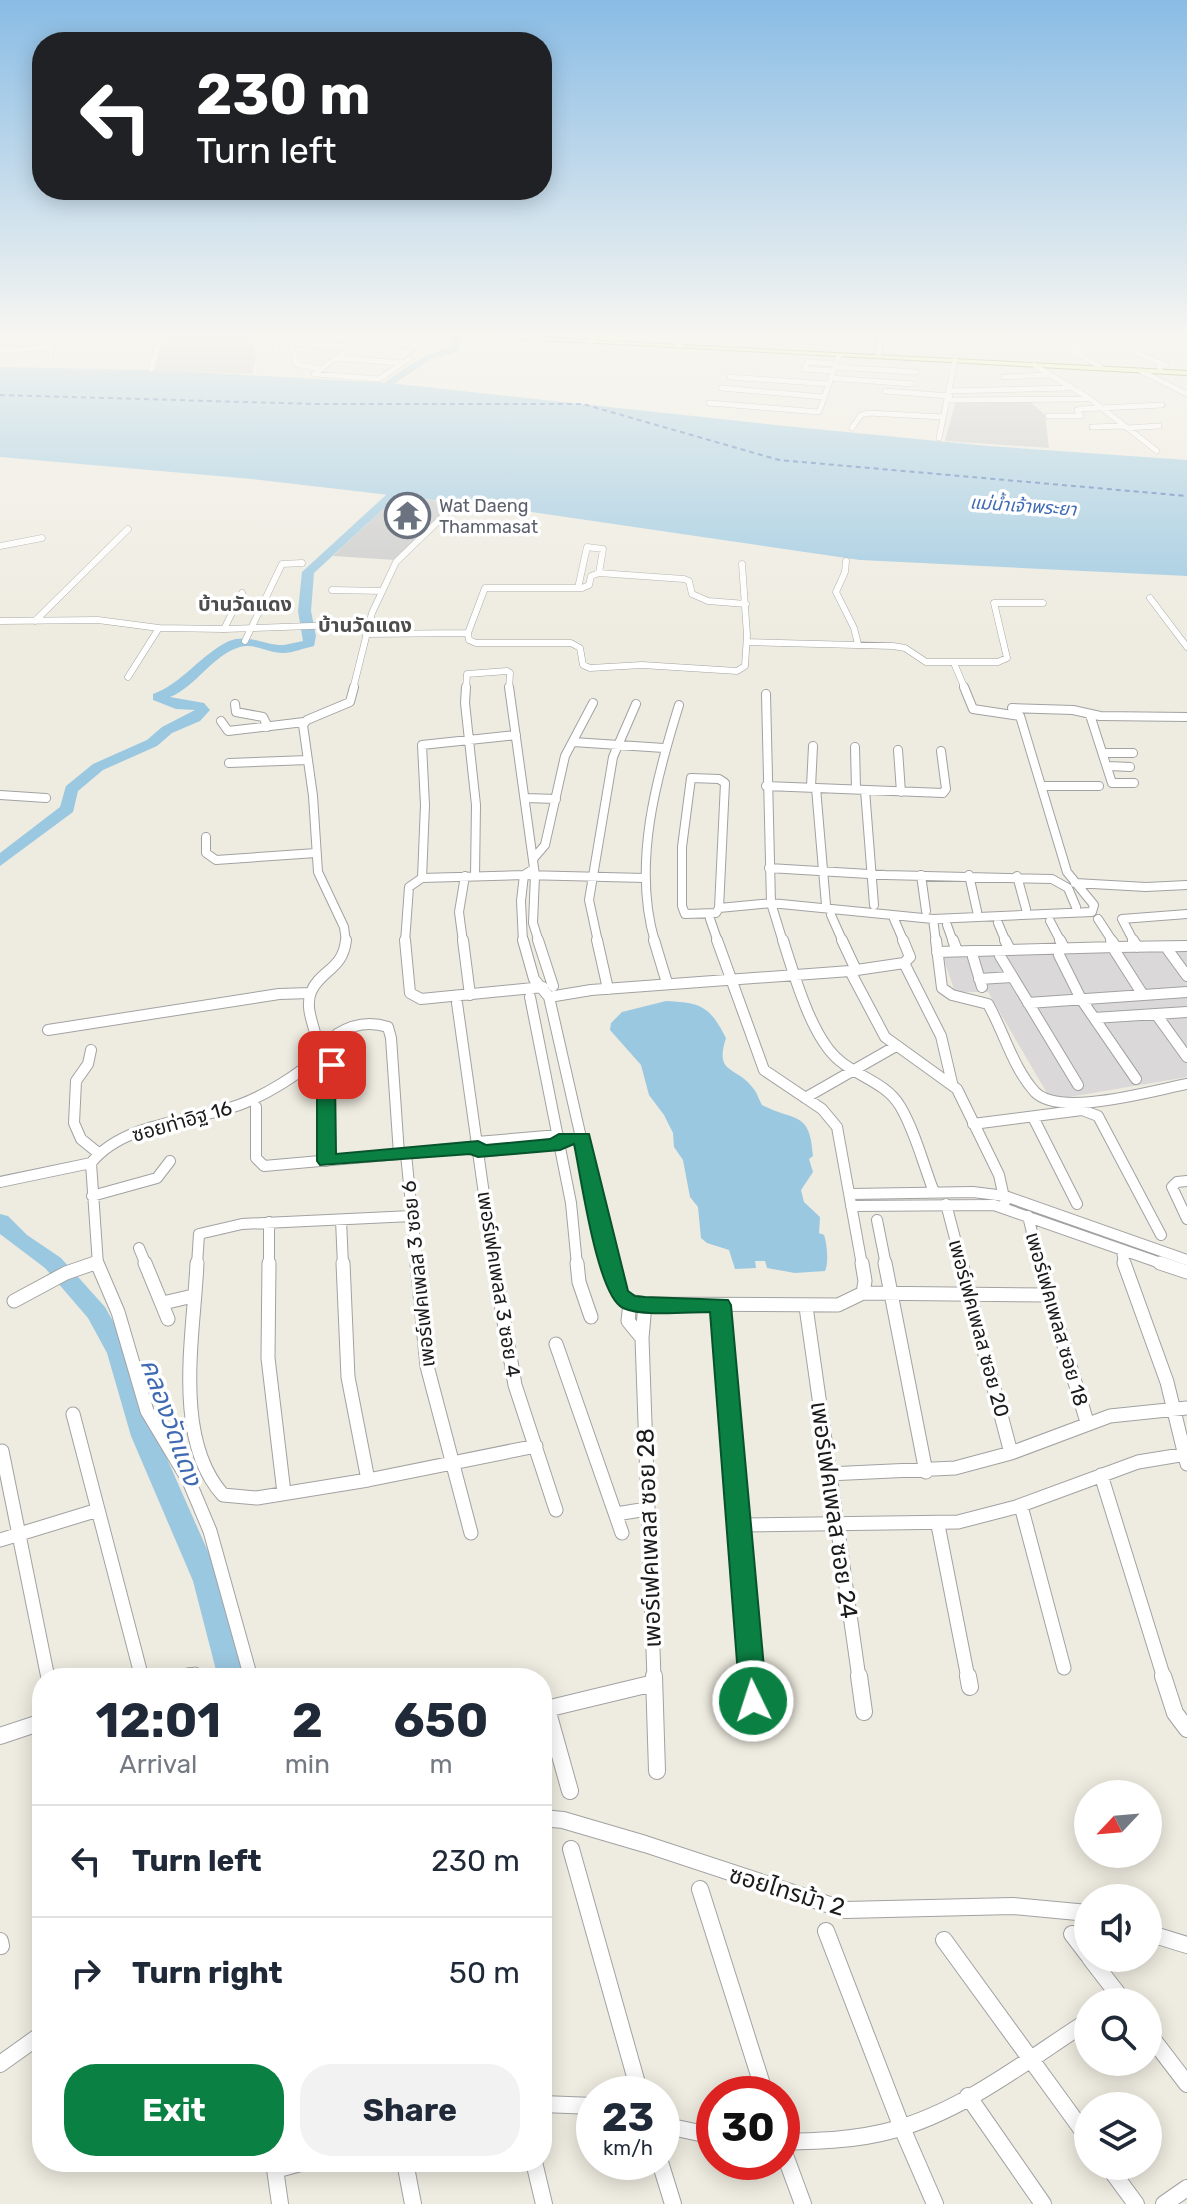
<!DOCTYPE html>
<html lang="en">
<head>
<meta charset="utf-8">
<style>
	:root { --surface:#fff; --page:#f2f2f3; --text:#1f2937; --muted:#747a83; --line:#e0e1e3; --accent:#0b8043 }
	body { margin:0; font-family:Rubik,"Noto Sans Thai",sans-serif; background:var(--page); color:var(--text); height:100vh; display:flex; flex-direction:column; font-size:30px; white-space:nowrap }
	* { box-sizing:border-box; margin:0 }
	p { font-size:26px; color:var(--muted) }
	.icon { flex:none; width:44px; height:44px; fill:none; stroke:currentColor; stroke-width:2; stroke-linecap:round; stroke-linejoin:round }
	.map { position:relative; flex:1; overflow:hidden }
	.panel { position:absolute; left:32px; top:1668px; width:520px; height:504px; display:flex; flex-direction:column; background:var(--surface); border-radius:32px; box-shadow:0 4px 20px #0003 }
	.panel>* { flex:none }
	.hud { position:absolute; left:32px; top:32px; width:520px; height:168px; border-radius:32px; box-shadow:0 4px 20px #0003; background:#202124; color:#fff; overflow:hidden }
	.needle { width:52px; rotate:244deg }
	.buttons { position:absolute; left:1074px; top:1780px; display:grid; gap:16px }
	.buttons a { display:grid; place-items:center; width:88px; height:88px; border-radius:50%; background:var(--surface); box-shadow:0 4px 20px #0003; font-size:40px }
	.speed { position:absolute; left:576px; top:2076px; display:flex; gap:16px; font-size:40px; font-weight:700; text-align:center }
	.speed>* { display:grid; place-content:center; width:104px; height:104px; border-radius:50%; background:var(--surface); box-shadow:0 4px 20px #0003; line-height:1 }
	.speed small { font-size:20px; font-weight:400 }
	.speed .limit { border:12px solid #d22; background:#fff; color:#111 }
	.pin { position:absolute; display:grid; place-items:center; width:68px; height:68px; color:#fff; margin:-34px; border-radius:16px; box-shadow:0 4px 12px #0006 }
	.me { position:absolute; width:88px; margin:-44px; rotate:356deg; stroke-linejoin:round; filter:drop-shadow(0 0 6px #0008) }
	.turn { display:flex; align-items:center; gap:28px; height:168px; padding:0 32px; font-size:36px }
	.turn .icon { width:104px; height:104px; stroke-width:2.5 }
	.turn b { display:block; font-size:56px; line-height:68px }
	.eta { display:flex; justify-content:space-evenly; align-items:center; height:136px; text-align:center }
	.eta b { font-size:48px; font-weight:700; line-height:56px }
	.button { display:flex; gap:16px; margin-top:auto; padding:16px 32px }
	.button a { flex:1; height:92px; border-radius:32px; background:var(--accent); color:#fff; font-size:32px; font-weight:700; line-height:92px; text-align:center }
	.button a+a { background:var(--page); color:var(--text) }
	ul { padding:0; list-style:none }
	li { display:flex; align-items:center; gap:24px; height:112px; padding:0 32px; border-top:2px solid var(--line) }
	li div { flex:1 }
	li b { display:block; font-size:30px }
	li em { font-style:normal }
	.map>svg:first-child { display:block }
	.residential { fill:#dad8d8 }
	.religious { fill:#c9c9c9 }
	.water { fill:#9bc8e1 }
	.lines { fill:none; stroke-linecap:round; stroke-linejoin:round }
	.river { fill:#9bc8e1; fill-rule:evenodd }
	.ferry { stroke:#406bb3; stroke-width:2; stroke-dasharray:5 4; stroke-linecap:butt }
	.minor-far5-casing { stroke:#a2a2a2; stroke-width:6 }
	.minor-far4-casing { stroke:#a2a2a2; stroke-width:7 }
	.minor-far3-casing { stroke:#a2a2a2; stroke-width:10 }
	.minor-far2-casing { stroke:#a2a2a2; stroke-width:12 }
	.minor-far1-casing { stroke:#a2a2a2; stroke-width:15 }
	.minor-casing { stroke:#a2a2a2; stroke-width:18 }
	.tertiary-casing { stroke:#a2a2a2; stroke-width:2 }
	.secondary-casing { stroke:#5a7500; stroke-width:2 }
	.minor-far5 { stroke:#fff; stroke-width:5 }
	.minor-far4 { stroke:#fff; stroke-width:6 }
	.minor-far3 { stroke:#fff; stroke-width:8 }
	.minor-far2 { stroke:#fff; stroke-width:10 }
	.minor-far1 { stroke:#fff; stroke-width:13 }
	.minor { stroke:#fff; stroke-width:16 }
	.tertiary { fill:#fff; fill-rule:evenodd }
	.secondary { fill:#f1ffad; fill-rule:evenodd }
	.route { fill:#0b8043; stroke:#07532c; stroke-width:2 }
	.labels { text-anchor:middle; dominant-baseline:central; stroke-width:7; stroke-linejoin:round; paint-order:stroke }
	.far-worship-label { font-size:18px; fill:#5b616d; stroke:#fff; text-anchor:start }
	.far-water-label { font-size:18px; font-style:italic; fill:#406bb3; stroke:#fff }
	.far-quarter-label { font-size:20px; font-weight:bold; fill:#4e4e4e; stroke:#fff }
	.street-label { font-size:20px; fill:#1b1b1b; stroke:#fff }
	.near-street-label { font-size:24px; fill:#1b1b1b; stroke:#fff }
	.near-water-label { font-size:26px; font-style:italic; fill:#406bb3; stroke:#fff }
</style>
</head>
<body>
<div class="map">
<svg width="1187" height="2204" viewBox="0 0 1187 2204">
	<rect width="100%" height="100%" fill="#eeebe0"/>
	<path class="residential" d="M1187,946V1077L1051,1100L988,992H955L943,957Z"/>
	<path class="religious" d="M165,335H249L256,357L252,374L155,370Z
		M956,400L1029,401L1045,415L1049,448L945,441Z
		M397,496L454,503L396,560L333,556Z"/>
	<path class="water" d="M0,367L155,370L389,383L775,425L988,446L1187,460V576L860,560L518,510L252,479L0,457Z
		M666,1001C701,1003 709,1005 726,1038C714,1075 736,1065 753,1088C757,1092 759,1100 762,1105C795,1122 810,1110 813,1156L809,1159L813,1172L801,1190L804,1202L820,1217L819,1233L824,1235C827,1243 829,1263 825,1271L795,1273L767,1268L765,1261H755L756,1268L735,1269L729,1250L707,1243L701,1238L698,1207L690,1197L683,1160L674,1147L673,1133L664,1115L649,1095L641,1065L610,1030L611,1023L622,1012Z"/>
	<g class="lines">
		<path class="river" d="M440,335L461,337L459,351L431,359L394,384L393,411L385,413L386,381L425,356L451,347L453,340Z
			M389,467L394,470L395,498L314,573L311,611L316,636L314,646C304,648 293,653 283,653C268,653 255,643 240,647C212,655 196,687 170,697L204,703L210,710L200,721L172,733L157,746L103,770L78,791L73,812L0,866V853L60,807L66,786L93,764L147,740L162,727L195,710L176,709L153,700V694C183,683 200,655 229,641C248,633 266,646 284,645C290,644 297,642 303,641L298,611L302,572L386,495L384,470Z
			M0,1214L8,1216L27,1235L61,1258L105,1307L131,1353L157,1436L221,1581L246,1678H218L193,1581L131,1436L107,1353L88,1318L45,1268L0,1234Z"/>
		<path class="ferry" d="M0,395L316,404H583L779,460L1187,496"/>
		<defs>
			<path id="minor-far5" d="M47,335L51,354
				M273,335L277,353
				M290,335L296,364L320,369
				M716,335L801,341
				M1061,335L1080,348L1071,350L1101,367
				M1063,335H1091
				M323,337L415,345L402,357
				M363,339L314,374L379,379L409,359
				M291,343L351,347
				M591,343L596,335
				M678,346L687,335
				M0,351L50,347
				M1135,352L1166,365L1159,366L1160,370
				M335,358L403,363
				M1034,365L1089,398L1157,451
				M835,367L916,372
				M151,369L161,335
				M834,371L804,369L808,362L836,364
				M1141,371L1187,394
				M730,377L829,384
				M1004,377L1047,375
				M831,378L912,384
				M721,388L824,397
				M885,391L950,396
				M950,391L1068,388
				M948,400L1086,399
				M709,403L819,412L839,356
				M1048,416H1081L1077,410L1080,409L1162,405
				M1092,427L1125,426
				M852,428L861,415L869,413L943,417
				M1127,428L1159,426
				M939,438L955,360"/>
			<path id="minor-far4" d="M0,546L42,538
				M846,561L845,572L836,592L854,628L858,644
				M578,588L587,547L603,549L599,573
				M332,590L382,591
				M1150,598L1187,647
				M0,621L98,620L159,628L224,629L368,624
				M35,621L128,529
				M224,629L242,593
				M468,633L485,588H582L589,585L591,576L599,573L684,579L689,581L692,594L708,601L746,604
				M366,634L468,633L469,640L476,643H571L580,648L583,665L590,668L642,665L737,671L745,666L747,635L742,564
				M245,641L282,564L302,563
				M747,642L893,646L905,648L926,662H998L1007,658L994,603H1043
				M954,663L965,689
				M128,677L159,628
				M353,689L372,613L396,562L456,504
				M466,689L467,674L507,671L510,673L509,689"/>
			<path id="minor-far3" d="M466,687L465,703L476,805L475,876
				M509,687L535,875L533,923L539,942
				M766,694L771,903L783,942
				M235,704L236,712L263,717L268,727
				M1012,708L1073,710L1100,716L1187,717
				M1090,715L1112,783H1134
				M221,721L228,731L304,722
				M573,742L664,748
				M855,747L856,789
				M898,750L901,792
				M1104,753H1133
				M229,763L308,760
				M1109,766L1130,767
				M691,778L719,779L725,783L719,908L716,913L685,914L682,906V847Z
				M766,786L943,793L946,789L941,751
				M1041,786H1099
				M811,787L813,746
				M816,788L826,905
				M865,790L874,905
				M0,795L46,798
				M526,798L556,799
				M206,837V853L216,860L316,853
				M533,859L545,845L565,756L593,703
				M769,868L885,875L1052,879L1068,888L1076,907
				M921,875L926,911
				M969,875L977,911
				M1017,876L1026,909
				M422,878L524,875L645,878
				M1075,883L1146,887L1187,885
				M719,908L771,903L933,919L1092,912L1094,905L1067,872L1020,716L973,709L964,687
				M831,915L843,942
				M710,919L718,942
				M894,919L904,942
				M933,919L936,942
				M1098,919L1113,942
				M1050,921L1061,942
				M998,923L1006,942
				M947,925L953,942
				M346,942L344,927L318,872L313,796L303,725L307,720L350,702L354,687
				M405,942L409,887L422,878L425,805L422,745L516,735
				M463,942L459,912L465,876
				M523,942L521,901L524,875L532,870
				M598,942L589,900L613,757L636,704
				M655,942C632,865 656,779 679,705
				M1134,942L1122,919L1187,914"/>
			<path id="minor-far2" d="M405,940L410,993L421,999L543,987
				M463,940L470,995
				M523,940L534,979L549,997L610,1265
				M538,940L553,986
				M597,940L608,989
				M654,940L667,983
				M717,940L764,1070L822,1109L837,1127L862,1265
				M783,940C794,975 812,1039 840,1061C859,1077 886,1083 900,1106C915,1131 923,1164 934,1192
				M842,940L856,970
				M903,940L910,957L904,963L941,1036L952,1083
				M936,940L942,988L952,995L988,1004C1004,1032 1013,1068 1035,1092C1060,1118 1154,1090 1187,1084
				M953,940L957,951
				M1005,940L1010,950
				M1060,940L1064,948
				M1133,940L1137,947
				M1116,947L1187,946
				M1168,950L1187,976
				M1115,951L1143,995
				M937,952L1116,947L1111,940
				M1059,955L1081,999L1136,1079
				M1000,956L1078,1085
				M973,957L982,987
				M850,971L885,1037L957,1089L999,1175L1005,1202
				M979,979L1012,977
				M530,997L571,1203L577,1265
				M549,997L591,990L850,971L904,963
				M457,1003L494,1265
				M1028,1003L1187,992
				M1156,1014L1187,1057
				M1094,1018L1187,1012
				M48,1030L279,994L310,993
				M91,1050L88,1064L76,1081L74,1123L81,1139L97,1152
				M805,1098L896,1046
				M256,1107V1158L264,1166L478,1147
				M1033,1117L1077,1204
				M973,1124L1082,1110L1098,1116L1161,1235
				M559,1140L582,1138
				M477,1142L558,1135
				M478,1152L560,1144
				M406,1154L417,1265
				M327,1161L326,1078L338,1055L337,1034C353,1024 370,1021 388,1027L391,1038L399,1154
				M1187,1181L1177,1182L1172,1187L1187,1219
				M0,1182L91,1163
				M850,1194L973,1192L1005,1196L1187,1260
				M92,1196L157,1178L170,1161
				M946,1204L962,1265
				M851,1206L994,1205L1166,1265
				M1028,1216L1040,1265
				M341,1220L343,1265
				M877,1220L886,1265
				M139,1248L146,1265
				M1122,1250L1124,1265
				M89,1265L97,1262
				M98,1265L91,1163C124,1122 191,1122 239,1105C266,1095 298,1075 319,1056C320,1035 303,1012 311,992C320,970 343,970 346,940
				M197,1265L199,1234L242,1224L412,1216
				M269,1265V1222"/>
			<path id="minor-far1" d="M97,1263L118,1312L147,1411L189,1481L210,1531L251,1678
				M145,1263L168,1319
				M197,1263C194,1334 172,1438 223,1495L257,1498L368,1480L536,1446
				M269,1263L268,1358L284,1493
				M343,1263L348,1377L368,1480
				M417,1263L427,1366L471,1533
				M494,1263L515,1385L556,1510
				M577,1263L579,1282L591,1317
				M609,1263L613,1279L625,1300L645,1304L838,1305L863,1293L1048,1295
				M862,1263L865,1281L863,1293
				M885,1263L926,1472
				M961,1263L1011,1453
				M1039,1263L1087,1422
				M1124,1263L1167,1382L1187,1464
				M1160,1263L1187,1272
				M14,1301L66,1273L95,1263
				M163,1303L193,1296
				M630,1303L628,1321L642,1338
				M645,1304L642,1338L654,1678
				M720,1305L752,1678
				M806,1307L859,1678
				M556,1344L622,1533
				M73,1414L142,1678
				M2,1451L48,1678
				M828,1474L955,1468L1011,1453L1110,1416L1187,1408
				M1101,1475L1164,1678
				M1021,1506L1064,1668
				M616,1514L647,1509
				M739,1525L958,1522L1016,1507L1138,1462L1187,1454
				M938,1525L968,1678
				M0,1540L98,1510
				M184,1678L195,1674"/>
			<path id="minor" d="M654,1676L657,1771
				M751,1676L756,1730
				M859,1676L864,1712
				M968,1676L970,1687
				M1163,1676L1175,1713L1187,1729
				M182,1678L190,1676
				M547,1709L570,1791
				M542,1710L654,1683
				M0,1736L42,1722
				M542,1818L563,1820L645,1844L845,1910L1013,1906L1088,1913
				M571,1849L640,2094
				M700,1889L765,2094
				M826,1931L902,2128L935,2204
				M1148,1933L1187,1945
				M1072,1934L1088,1955
				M944,1940L1088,2138
				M0,1941L1,1946
				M1090,1958L1124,2002
				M1148,2033L1187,2084
				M0,2064L42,2034
				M968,2096L1043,2204
				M542,2104L594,2106
				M662,2125L714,2136
				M782,2142C819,2141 857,2140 893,2130C965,2110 1027,2060 1088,2021
				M782,2147L803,2204
				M274,2162L280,2204
				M405,2162L413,2204
				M534,2162L544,2204
				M660,2162L673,2204
				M1108,2166L1136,2204
				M275,2170L304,2162
				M1164,2204L1187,2188"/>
			<path id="tertiary" d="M878,335H884L881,356L878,358L875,356Z"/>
			<path id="secondary" d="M450,335H487L1187,371V375Z"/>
		</defs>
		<use href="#minor-far5" class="minor-far5-casing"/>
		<use href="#minor-far4" class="minor-far4-casing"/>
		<use href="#minor-far3" class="minor-far3-casing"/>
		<use href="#minor-far2" class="minor-far2-casing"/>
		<use href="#minor-far1" class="minor-far1-casing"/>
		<use href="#minor" class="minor-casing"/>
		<use href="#tertiary" class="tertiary-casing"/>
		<use href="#secondary" class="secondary-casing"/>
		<use href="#minor-far5" class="minor-far5"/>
		<use href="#minor-far4" class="minor-far4"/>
		<use href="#minor-far3" class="minor-far3"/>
		<use href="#minor-far2" class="minor-far2"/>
		<use href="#minor-far1" class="minor-far1"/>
		<use href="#minor" class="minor"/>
		<use href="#tertiary" class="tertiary"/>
		<use href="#secondary" class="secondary"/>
	</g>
	<linearGradient id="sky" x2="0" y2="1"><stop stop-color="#89bce5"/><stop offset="0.52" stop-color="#f7f6f1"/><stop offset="1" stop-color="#f7f6f1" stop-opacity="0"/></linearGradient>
	<rect width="1187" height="644" fill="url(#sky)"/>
	<path class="route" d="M332,1059L341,1065L335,1078L336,1154L478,1141L486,1145L550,1139L559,1134H589L628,1291L635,1296L645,1297L728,1300L731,1305L767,1701L763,1709L753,1713L744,1709L740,1701L710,1312C688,1312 643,1317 623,1308C597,1296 581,1176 574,1144L560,1150L478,1157L470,1154L320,1165L317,1161V1078L326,1061Z"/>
	<defs>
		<symbol id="temple-ring" viewBox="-11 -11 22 22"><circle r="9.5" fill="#fff" stroke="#6b7280" stroke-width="1.5"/><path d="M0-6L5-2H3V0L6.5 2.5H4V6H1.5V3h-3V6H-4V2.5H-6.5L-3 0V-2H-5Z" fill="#6b7280"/></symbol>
	</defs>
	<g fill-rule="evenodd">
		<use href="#temple-ring" x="382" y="490" width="51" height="51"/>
	</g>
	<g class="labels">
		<g class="far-worship-label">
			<text x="439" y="506">Wat Daeng<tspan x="439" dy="21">Thammasat</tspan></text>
		</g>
		<g class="far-water-label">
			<text transform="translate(1023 506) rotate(4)">แม่น้ำเจ้าพระยา</text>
		</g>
		<g class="far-quarter-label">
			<text x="245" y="604">บ้านวัดแดง</text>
			<text x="365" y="625">บ้านวัดแดง</text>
		</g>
		<g class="street-label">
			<text transform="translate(182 1121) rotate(-16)">ซอยท่าอิฐ 16</text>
			<text transform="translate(418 1274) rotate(-96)">เพอร์เฟคเพลส 3 ซอย 6</text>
			<text transform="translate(499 1284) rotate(81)">เพอร์เฟคเพลส 3 ซอย 4</text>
			<text transform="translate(1057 1319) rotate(74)">เพอร์เฟคเพลส ซอย 18</text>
			<text transform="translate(979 1328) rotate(75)">เพอร์เฟคเพลส ซอย 20</text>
		</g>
		<g class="near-street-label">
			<text transform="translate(834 1510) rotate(82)">เพอร์เฟคเพลส ซอย 24</text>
			<text transform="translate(649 1538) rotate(-92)">เพอร์เฟคเพลส ซอย 28</text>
			<text transform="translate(787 1891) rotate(17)">ซอยไทรม้า 2</text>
		</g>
		<g class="near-water-label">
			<text transform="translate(171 1422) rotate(70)">คลองวัดแดง</text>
		</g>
	</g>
</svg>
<div class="buttons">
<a><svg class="needle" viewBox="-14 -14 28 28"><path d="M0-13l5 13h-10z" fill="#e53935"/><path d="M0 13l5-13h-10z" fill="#747a83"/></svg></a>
<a><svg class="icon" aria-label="sound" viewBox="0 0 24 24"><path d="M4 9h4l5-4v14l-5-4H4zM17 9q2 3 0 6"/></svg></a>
<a><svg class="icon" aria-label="search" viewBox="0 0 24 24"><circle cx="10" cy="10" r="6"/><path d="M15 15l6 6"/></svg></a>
<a><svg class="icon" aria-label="layers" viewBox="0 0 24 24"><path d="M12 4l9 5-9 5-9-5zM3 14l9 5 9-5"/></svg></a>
</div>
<div class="speed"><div>23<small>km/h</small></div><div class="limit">30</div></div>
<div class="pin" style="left:332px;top:1065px;background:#d93025"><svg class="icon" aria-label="arrive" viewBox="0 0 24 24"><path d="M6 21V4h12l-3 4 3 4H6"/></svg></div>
<svg class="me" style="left:753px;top:1701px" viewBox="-20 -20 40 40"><circle r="17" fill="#0b8043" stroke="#fff" stroke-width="3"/><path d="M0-11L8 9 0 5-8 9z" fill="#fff"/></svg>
<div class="hud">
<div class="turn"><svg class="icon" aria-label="left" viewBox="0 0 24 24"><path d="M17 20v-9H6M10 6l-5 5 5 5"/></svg><div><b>230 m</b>Turn left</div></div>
</div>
<section class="panel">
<div class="eta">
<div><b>12:01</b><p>Arrival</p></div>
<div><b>2</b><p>min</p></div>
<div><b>650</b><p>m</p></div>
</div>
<ul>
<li><svg class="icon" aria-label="left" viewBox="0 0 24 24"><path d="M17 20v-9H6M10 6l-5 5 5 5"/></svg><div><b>Turn left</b></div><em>230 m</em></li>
<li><svg class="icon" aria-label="right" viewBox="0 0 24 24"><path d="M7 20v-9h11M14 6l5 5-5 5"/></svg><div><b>Turn right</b></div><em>50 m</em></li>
</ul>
<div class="button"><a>Exit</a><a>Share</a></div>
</section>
</div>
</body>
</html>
